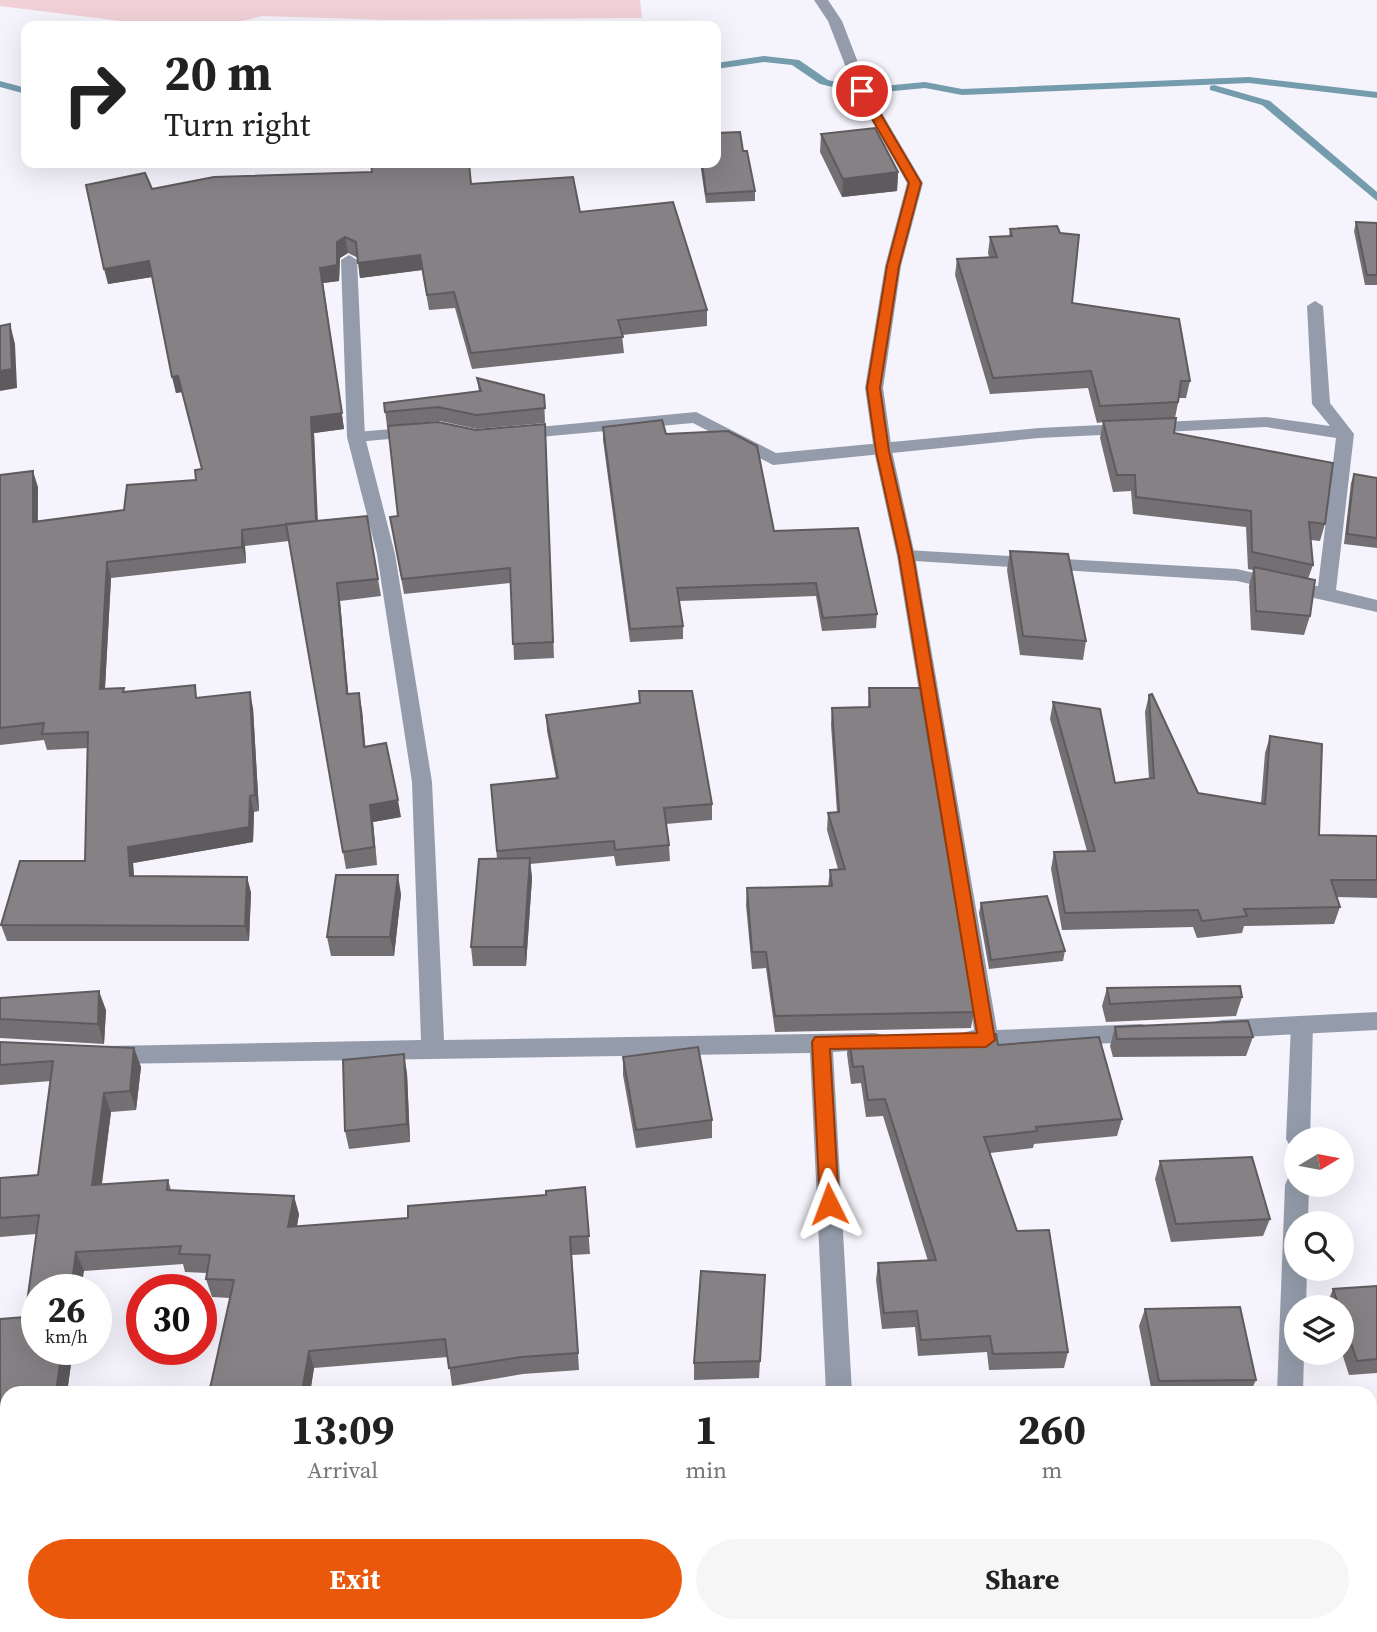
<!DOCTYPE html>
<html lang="en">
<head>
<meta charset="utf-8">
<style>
	:root { --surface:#fff; --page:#f6f6f6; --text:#222; --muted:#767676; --accent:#ea580c }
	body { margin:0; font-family:"Source Serif 4",serif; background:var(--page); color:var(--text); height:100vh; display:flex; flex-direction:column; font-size:26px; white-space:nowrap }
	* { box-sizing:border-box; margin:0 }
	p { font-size:23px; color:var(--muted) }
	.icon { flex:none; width:38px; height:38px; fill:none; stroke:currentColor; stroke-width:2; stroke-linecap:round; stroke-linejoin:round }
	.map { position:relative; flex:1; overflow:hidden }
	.sheet { position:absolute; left:0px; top:1386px; width:1377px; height:247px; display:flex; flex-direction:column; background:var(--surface); border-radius:21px 21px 0 0; box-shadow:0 7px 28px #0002 }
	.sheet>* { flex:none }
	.guide { position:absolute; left:21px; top:21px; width:700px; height:147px; border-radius:14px; box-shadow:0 7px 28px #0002; background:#fff; color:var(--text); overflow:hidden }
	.needle { width:46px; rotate:80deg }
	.tools { position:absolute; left:1284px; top:1127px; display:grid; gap:14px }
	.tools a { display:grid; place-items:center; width:70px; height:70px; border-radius:50%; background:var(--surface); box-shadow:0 7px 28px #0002; font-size:35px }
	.speed { position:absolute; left:21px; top:1274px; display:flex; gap:14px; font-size:35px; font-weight:700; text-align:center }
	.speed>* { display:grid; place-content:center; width:91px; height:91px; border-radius:50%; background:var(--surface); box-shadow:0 7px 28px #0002; line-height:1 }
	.speed small { font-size:18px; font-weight:400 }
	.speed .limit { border:10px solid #d22; background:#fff; color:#111 }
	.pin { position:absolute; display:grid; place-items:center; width:60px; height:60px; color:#fff; margin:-30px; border:4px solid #fff; border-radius:50%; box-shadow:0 2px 7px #0007 }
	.me { position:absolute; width:77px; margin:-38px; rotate:357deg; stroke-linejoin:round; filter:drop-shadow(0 0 5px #0008) }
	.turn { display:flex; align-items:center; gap:24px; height:147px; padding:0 28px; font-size:32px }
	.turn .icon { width:91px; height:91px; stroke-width:2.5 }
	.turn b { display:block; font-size:49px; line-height:60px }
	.eta { display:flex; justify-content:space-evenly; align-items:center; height:119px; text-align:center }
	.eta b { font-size:42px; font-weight:700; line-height:49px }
	.primary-button { display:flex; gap:14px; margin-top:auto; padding:14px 28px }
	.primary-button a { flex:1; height:80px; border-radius:42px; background:var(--accent); color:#fff; font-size:28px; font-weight:700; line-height:80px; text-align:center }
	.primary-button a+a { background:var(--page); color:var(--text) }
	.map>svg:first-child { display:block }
	.green { fill:#f1d1d7 }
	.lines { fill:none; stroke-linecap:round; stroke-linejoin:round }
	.stream { fill:#749cad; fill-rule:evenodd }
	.lane { fill:#949cab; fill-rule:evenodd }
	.street { fill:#949cab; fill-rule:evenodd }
	.wall { fill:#736f72 }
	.shaded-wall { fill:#5e5a5d }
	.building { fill:#868185; stroke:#5e5a5d; stroke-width:2 }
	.route { fill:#ea580c; stroke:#983908; stroke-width:2 }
</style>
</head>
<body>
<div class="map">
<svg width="1377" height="1632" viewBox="0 0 1377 1632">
	<rect width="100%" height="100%" fill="#f5f3fb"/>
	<path class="green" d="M0,0H640L642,18L391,20L262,16L223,26H161L0,6Z"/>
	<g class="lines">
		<path class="stream" d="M764,56L799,60L828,80L862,88L925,82L962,89L1249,77L1377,92V98L1249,83L962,95L925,88L862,94L820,84L792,65L764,62L716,69V63Z
			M0,81L26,88V94L0,87Z
			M1214,85L1270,101L1377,192V201L1262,105L1210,90V86Z"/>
		<path class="lane" d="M1315,301L1323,306L1330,403L1354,434L1336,590L1377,600V612L1305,596L1303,591L1305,586H1318L1336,438L1266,427L1039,438L773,465L693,423L518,439L509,434L518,429L696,412L776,453L1039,428L1266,417L1330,426L1312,404L1307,306Z
			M417,427L423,428L426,432L423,436L356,442L347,437L356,432Z
			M906,550L1237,569L1284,580L1286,584L1277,590L1237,581L899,560L897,556Z
			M1302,1016L1310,1018L1313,1025L1310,1139H1297V1149L1290,1146L1286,1139L1291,1025L1294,1018Z
			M1297,1175V1185H1309L1308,1223H1297V1269H1307L1306,1307H1297V1353H1304L1303,1393H1277L1285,1185L1288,1178Z
			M0,1555H7V1583H0Z
			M18,1626H46L45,1632H17Z"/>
		<path class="street" d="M814,0H828L842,21L869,91L923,183L901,266L883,388L892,451L915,556L997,1030L1141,1024L1149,1026L1152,1033L1149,1040L1141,1042L970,1049L962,1047L958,1040L962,1033L974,1030L897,556L874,451L865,388L885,266L907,183L855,91L828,21Z
			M349,255L357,260L365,437L395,554L432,782L444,1040L875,1033L883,1035L887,1042L883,1049L833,1052L852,1393H826L810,1053L109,1064L101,1062L97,1055L101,1048L109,1046L421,1040L412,782L377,554L347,437L341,260Z
			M1377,1012V1030L1222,1038L1214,1036L1211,1029L1214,1022L1222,1020Z
			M301,1626H329L328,1632H300Z
			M836,1626H864V1632H836Z"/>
	</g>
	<path class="wall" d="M821,134L898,172L897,191L842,197L820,152Z
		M743,151L755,191V201L706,203L700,163H716Z
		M471,184L580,212L707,310V326L622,335L624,353L472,369L455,308L429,310L422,270L360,278L358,258L348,253L340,258L339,281L323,283L344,429L314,433L318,521L378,579L381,596L340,601L348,694L362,710L365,746L401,817L373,822L377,865L346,869L289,541L245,546L246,563L111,578L105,689L125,692L198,698L253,708L259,811L254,812L253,842L133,863L134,876L247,877L251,893L249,941H7L1,925L85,861L88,748L47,750L44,740L0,745V475L38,487V521L124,510L196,480L202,469L182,392L176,393L152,277L108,284L152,189Z
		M1356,222L1377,223V285H1365L1354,231Z
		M1010,229L1072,303L1190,381L1186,398H1179L1175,418L1174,433L1325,524L1320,541L1311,540L1313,565L1308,579L1310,616L1304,635L1251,630L1249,586L1253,570L1248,569L1246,527L1133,514L1131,491L1113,492L1100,438L1103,422L1097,423L1088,388L990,394L955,275L957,259L989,257L988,253L990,237L1009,236Z
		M477,378L544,395L545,423L477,429L440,421L387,426L384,403L479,392Z
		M545,424L554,658L514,660L511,583L404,594L390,517L398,516L476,430Z
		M603,427L666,434L774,531L877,614L876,628L822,631L816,596L679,601L683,626V639L630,642L603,440Z
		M1354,474L1377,478V548L1344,544L1351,483Z
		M1010,551L1086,641L1083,660L1020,655L1007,570Z
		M869,688L974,1012L971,1028L775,1032L766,968L752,969L746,905L747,888L828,887L830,870L838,869L827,830L828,813L837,812L831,725L832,708L868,707Z
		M639,691L712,804V820L666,824L669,845L670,861L616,866L614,856L530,864L532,878L526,966H473L471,947L497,859L491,785L556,778L547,731L546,715L639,703Z
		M1149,695L1198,793L1261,803L1265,753L1270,736L1319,835L1377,836V898L1337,897L1340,907L1334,924L1244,926L1242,933L1197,938L1193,927L1062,930L1051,869L1054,852L1087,851L1050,719L1053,702L1115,783L1149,779L1145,712Z
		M401,894L394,956H331L327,937Z
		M981,903L1065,951L1063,961L989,969L979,913Z
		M1107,988L1242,997L1236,1016L1106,1022L1102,1006Z
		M0,998L106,1010L104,1044L0,1038Z
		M1115,1027L1253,1037L1246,1056L1113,1057L1110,1046Z
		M849,1037L998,1045L1122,1119L1117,1136L1034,1144L1033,1148L990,1153L1017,1231L1068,1352L1064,1368L989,1370L987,1352L918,1356L915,1327L882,1329L876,1280L878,1263L928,1261L883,1116L866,1117L861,1083L851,1084L847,1054Z
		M0,1042L134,1048L141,1067L136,1110L111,1112L102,1184L168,1180L171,1190L299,1214L297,1227L408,1218L546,1195L585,1187L590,1254L572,1255L579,1370L523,1374L452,1386L448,1357L314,1368L310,1393H209L230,1298L212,1297L206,1279L207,1273L185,1272L183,1264L84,1271L37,1349H73L67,1393H7V1481L0,1482V1319L25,1317L36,1234L0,1237V1178L38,1175L51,1081L0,1085Z
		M623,1057L712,1120V1138L636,1148L623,1075Z
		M407,1073L410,1142L349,1149L345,1131Z
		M1160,1161L1270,1219L1263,1236L1171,1242L1155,1179Z
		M765,1275L759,1378L694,1380V1363Z
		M1377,1286V1373L1349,1375L1342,1353V1307H1328L1327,1304L1333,1289Z
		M1145,1309L1256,1380L1250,1393H1152L1139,1326Z
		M1370,1450H1377V1549H1370Z
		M351,1626H420V1632H353Z
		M886,1626H1008L1009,1632H886Z
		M1235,1626H1370L1377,1632H1235Z"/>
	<path class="shaded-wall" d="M898,172L897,191L842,197L843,179Z
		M345,237L348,253L340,258L339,281L323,283L344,429L314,433L318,538L316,522L311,417L320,268L337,242Z
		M420,255L422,270L360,278L358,263Z
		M149,261L152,277L108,284L104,269Z
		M10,324L15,344L17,388L0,391V371Z
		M178,376L182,392L176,393L172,377Z
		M33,471L38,487L37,538L33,522Z
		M242,530L245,546L246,563L242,547Z
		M107,562L111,578L104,705L100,689Z
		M337,583L340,601L350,712L347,694Z
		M250,692L253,708L259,811L255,795Z
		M359,693L362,710L367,764L364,747Z
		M250,796L254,812L253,842L133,863L135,892L130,876L128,847Z
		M398,800L401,817L373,822L377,865L370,805Z
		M530,858L532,878L526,966L524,947Z
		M398,875L401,894L394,956L390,937Z
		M247,877L251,893L249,941L245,926Z
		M99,991L106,1010L104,1044L98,1024Z
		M134,1048L141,1067L136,1110L130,1091Z
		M404,1054L407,1073L410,1142L407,1124Z
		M104,1093L111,1112L99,1203L92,1185Z
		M294,1196L299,1214L293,1246L288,1227Z
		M76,1252L84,1271L81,1290H71Z
		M62,1349H73L67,1393H56Z
		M309,1351L314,1368L310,1393H302Z
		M163,1626H173L172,1632H162Z
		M417,1626H420V1632H417Z"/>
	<path class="building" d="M875,128L898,172L843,179L821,134Z
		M740,132L743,151H747L755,191L706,194L702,163H716V133Z
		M371,163H469L471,184L573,177L580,212L673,202L707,310L618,320L623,337L471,353L454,292L427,295L420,255L358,263L356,242L345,237L337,242V265L320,268L342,413L311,417L316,521L242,530V547L107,562L100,689L124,688L123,692L195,685L196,698L250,692L255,795L250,796L249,827L128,847L130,876L247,877L245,926L1,925L20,861H85L88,732L42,734L44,723L0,728V475L33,471V522L124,510L127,485L196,480L195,470L202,469L178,376L172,377L149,261L104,269L86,185L145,173L152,189L214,177L372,172Z
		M1356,222L1377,223V275H1367Z
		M1057,226L1060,233L1079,235L1072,303L1179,319L1190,381H1181L1178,402L1100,406L1091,371L993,378L957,259L997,257L990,237L1012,236L1010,229Z
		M10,324L12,369L0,371V326Z
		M477,378L544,395L545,408L476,415L438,407L385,412L384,403L481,391Z
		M1176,418L1174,433L1333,463L1325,524L1309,522L1313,565L1252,552L1251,511L1136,497L1135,475H1117L1103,421Z
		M662,420L666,434L728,431L757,446L774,531L858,528L877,614L823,618L816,583L677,588L683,626L630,629L603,427Z
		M438,422L476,430L545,424L553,642L513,644L510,568L402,579L390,517L398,516L388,426Z
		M1354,474L1377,478V538L1347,534Z
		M367,516L378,579L337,583L347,694L359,693L364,747L386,743L398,800L370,805L374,847L343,852L286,524Z
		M1010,551L1068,554L1086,641L1023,636Z
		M1254,567L1315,580L1310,616L1256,611Z
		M869,688H920L974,1012L775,1016L766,952H752L747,888L832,886L830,870L845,869L828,813L839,812L832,708L870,707Z
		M639,691H692L712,804L664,808L669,845L615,850L614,841L497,851L491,785L558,778L546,715L640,703Z
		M1152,694L1198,793L1265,804L1270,736L1322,744L1319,835L1377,836V880H1331L1340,907L1244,909L1247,916L1202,921L1198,910L1065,913L1054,852L1095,851L1053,702L1100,709L1115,783L1154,778L1149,695Z
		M530,858L524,947H471L479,859Z
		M336,875H398L390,937H327Z
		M1047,896L1065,951L991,960L981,903Z
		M1240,986L1242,997L1110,1004L1107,988Z
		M99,991L98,1024L0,1019V998Z
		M1248,1021L1253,1037L1117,1039L1115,1027Z
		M996,1034L998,1045L1099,1037L1122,1119L1036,1127L1037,1131L984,1137L1017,1231L1049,1230L1068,1352L993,1354L990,1336L921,1340L917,1311L884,1313L878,1263L936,1260L885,1099L868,1100L863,1066L853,1067L849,1037Z
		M0,1042L134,1048L130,1091L104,1093L92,1185L168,1180L167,1190L294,1196L288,1227L408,1218V1206L546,1195V1191L585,1187L589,1236L570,1237L578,1353L521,1357L449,1368L445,1339L309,1351L302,1392L294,1393H209L234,1280L206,1279L210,1255L179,1254L181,1246L76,1252L71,1290H37V1349H62L56,1393H7V1462L0,1464V1319L25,1317L39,1215L0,1218V1178L38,1175L53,1061L0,1065Z
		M698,1047L712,1120L636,1130L623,1057Z
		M404,1054L407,1124L345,1131L343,1060Z
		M1252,1157L1270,1219L1176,1224L1160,1161Z
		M701,1271L765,1275L760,1361L694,1363Z
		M1377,1286V1359L1357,1361L1342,1316V1307H1339L1333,1289Z
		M1240,1307L1256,1380L1159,1381L1145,1309Z
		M1370,1450H1377V1534H1370Z
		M1370,1591L1377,1593V1632H1281L1243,1626H1370Z
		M52,1626H163L162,1632H51Z
		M377,1626H417V1632H376Z
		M637,1626H706V1632H637Z
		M889,1626H1008L1009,1632H890Z"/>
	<path class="route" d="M862,88L867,91L921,183L899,266L880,388L889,451L913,556L995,1040L986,1047L830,1049L839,1204L836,1210H823L820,1204L812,1042L815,1037L977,1033L899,556L876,451L867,388L887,266L909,183L856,91Z"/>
</svg>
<div class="tools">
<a><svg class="needle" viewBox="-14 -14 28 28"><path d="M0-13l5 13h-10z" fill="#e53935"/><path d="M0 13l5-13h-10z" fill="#767676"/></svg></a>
<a><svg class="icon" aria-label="search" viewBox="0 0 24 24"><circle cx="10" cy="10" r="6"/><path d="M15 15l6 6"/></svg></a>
<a><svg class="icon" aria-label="layers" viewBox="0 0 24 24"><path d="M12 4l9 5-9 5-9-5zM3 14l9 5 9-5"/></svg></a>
</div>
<div class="speed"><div>26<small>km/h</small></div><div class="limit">30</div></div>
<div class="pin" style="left:862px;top:91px;background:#d93025"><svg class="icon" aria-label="arrive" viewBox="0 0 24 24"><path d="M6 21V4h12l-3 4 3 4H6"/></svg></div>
<svg class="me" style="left:829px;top:1204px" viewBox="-20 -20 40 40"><path d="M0-17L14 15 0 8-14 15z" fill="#ea580c" stroke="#fff" stroke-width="4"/></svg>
<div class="guide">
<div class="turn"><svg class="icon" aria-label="right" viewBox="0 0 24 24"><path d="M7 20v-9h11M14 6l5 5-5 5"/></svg><div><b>20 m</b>Turn right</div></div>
</div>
<section class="sheet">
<div class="eta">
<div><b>13:09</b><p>Arrival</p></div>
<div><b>1</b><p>min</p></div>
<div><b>260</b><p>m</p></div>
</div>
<div class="primary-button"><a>Exit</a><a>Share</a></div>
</section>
</div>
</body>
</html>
